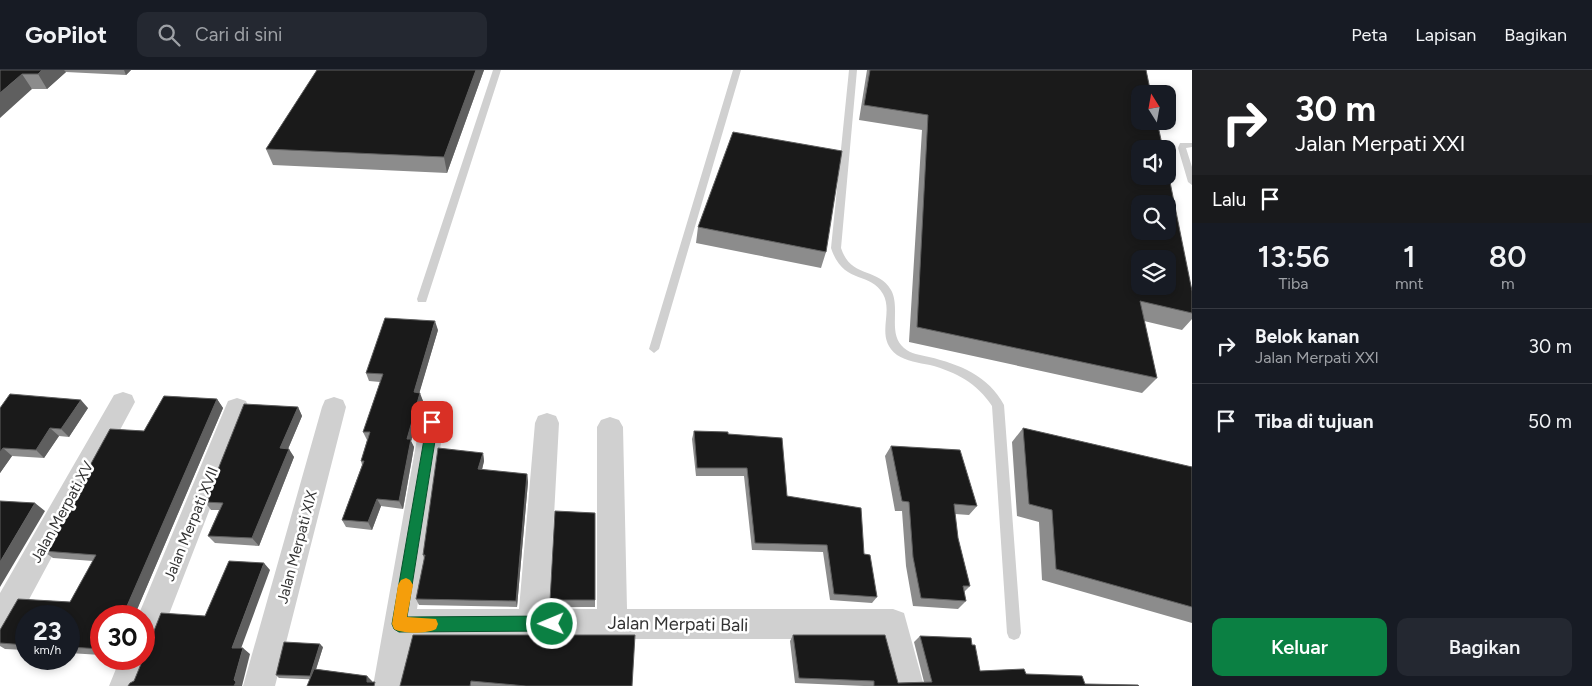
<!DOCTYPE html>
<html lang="id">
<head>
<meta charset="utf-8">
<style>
	:root { --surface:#171b24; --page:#242831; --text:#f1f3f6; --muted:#9ea1a6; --line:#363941; --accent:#0b8043 }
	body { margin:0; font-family:Figtree,sans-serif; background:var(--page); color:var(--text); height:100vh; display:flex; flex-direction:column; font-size:19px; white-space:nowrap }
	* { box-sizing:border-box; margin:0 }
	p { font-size:16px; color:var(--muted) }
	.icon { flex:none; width:28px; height:28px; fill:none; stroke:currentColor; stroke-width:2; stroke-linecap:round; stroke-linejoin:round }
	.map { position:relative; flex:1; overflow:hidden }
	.panel { display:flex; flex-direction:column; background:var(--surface); width:400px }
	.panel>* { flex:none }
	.guide { background:#202124; color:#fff; overflow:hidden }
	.needle { width:32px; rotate:349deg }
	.controls { position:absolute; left:1131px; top:15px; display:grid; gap:10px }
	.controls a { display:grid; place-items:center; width:45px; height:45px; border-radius:10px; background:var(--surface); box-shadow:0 2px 8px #0003; font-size:25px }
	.speed { position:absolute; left:15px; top:535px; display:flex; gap:10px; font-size:25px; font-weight:700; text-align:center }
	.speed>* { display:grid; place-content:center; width:65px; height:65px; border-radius:50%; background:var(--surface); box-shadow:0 2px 8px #0003; line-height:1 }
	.speed small { font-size:12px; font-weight:400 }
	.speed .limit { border:8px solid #d22; background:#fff; color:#111 }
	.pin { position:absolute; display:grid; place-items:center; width:42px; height:42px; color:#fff; margin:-21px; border-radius:10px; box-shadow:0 2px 8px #0006 }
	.me { position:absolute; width:55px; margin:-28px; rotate:269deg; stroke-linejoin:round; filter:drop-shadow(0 0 4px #0008) }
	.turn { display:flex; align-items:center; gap:18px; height:105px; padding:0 20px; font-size:22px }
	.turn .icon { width:65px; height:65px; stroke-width:2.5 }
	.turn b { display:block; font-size:35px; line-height:42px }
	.then { display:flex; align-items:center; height:48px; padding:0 20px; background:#0003; gap:10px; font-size:19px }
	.eta { display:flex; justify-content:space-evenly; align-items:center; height:85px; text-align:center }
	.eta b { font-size:30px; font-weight:600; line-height:35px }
	.button { display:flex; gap:10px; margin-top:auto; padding:10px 20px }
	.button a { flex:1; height:58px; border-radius:10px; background:var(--accent); color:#fff; font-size:20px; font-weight:600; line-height:58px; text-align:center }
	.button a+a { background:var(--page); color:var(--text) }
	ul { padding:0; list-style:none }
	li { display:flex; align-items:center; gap:15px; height:75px; padding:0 20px; border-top:1px solid var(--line) }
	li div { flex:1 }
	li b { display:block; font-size:19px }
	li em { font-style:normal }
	header { display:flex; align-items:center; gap:30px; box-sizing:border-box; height:70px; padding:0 25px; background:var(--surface); border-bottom:1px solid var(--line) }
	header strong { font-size:24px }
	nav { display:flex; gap:28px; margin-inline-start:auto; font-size:18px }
	.search { width:350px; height:45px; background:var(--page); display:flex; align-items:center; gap:12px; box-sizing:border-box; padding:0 18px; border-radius:10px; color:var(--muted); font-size:19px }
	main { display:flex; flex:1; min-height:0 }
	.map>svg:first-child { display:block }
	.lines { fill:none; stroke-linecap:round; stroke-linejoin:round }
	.service { fill:#d0d0d0; fill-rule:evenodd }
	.minor { fill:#d0d0d0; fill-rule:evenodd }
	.wall { fill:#8c8c8c }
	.shaded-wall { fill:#5f5f5f }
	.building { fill:#1a1a1a; stroke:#5f5f5f; fill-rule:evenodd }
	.route { fill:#0b8043; stroke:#07532c }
	.slow { fill:#f59e0b }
	.labels { text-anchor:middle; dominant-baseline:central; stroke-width:5; stroke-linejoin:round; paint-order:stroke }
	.street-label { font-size:15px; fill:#333; stroke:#fff }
	.near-street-label { font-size:18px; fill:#333; stroke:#fff }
</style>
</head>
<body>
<header>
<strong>GoPilot</strong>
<div class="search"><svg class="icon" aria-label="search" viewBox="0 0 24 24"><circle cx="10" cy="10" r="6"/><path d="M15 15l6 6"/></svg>Cari di sini</div>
<nav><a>Peta</a><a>Lapisan</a><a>Bagikan</a></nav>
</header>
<main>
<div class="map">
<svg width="1192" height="616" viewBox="0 0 1192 616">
	<rect width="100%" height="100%" fill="#fff"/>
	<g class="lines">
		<path class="service" d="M493,0H501L427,229L426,232H418L417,229Z
			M733,0H741L659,279L654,283L649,279Z
			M849,0H857L841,178C851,209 878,197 891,220C901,238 887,264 904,278C911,284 920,285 929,287C959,294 989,306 1004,335L1021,563L1019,568L1014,570L1009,568L1007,563L992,336C977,313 956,302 930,295C919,293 906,291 897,285C874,267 894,244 883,224C870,201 843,215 831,178Z
			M1180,73H1192V77L1186,78L1192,97V115L1188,112L1178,78Z"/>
		<path class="minor" d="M123,322L132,325L135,332L11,563L0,567V523L114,325Z
			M334,327L343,330L346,337L275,616H243L322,337L325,330Z
			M237,328L246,331L249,338L159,570L155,581L149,583L152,589L141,616H109L120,589H144V546H138L225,338L228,331Z
			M432,342L441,345L444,352L417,539H519L535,353L538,346L547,343L556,346L559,353L549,539H597V357L601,350L610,347L619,350L623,357L627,539H893L904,543L924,616H892L881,569H412L405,616H373L420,352L423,345Z"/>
	</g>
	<path class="wall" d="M0,0H131L126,5L66,2L47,19H32Z
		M317,0H484L447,103L273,95L266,79Z
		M867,0H1146L1192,221V249L1182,260L1144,251L1157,308L1142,323L909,272L922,60L859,50Z
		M698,157L826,182L821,198L696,173Z
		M438,260L419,323L423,331L411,371L414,377L403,439L381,436L372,460L346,457L342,450L362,395L361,391L367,370L363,362L380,312L369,311L366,303Z
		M164,326L217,329L223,338L136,542V544L140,546H101V585L69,583V546H26V580L5,579L0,576V560L18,529L70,532L93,491L53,488L43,481L110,359L144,361Z
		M298,337L302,346L288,379L294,387L259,476L215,473L208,466L219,440H211L205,432Z
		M0,338H88L69,367L59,366L44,388L12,386L0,403Z
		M1023,358L1192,397V553L1042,510L1039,452L1017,446L1012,372Z
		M694,361L728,364L787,426L864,484L877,527L872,533L830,530L823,482L752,480L744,406H696L692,369Z
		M891,376L977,436L969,445L955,444L958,468L970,516L964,522L966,531L958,539L913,536L906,496L902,441H895L885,386Z
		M483,383L484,391L482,400L527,404L528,412L517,537L419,535L416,529L424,489L423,485Z
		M595,443V537H551L550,530Z
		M413,565L632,616H400Z
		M793,565L898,613L924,612L914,572L920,566L972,575L980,601L1026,604L1085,614L1139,616H864L795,613L790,571Z
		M323,577L316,599L367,606L372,612L279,608L276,605Z"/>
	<path class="shaded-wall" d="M42,0H64L66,2L47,19L38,4Z
		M124,0H131L126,5Z
		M476,0H484L447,103L444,87Z
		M22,4L32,19L0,48V23Z
		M435,251L438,260L417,331L414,322Z
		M420,323L423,331L411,371L414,377L403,439L399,431L407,369Z
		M217,329L223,338L136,542V544L140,546H133L128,541L127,536Z
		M81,330L88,338L69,367L61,359Z
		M298,337L302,346L285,386L280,378Z
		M50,358L59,366L44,388L36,380Z
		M3,378L12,386L0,403V382Z
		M289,379L294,387L259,476L252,468Z
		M483,383L484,391L480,407L478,399Z
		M527,404L528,412L517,537L516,531Z
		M377,429L381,436L372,460L368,452Z
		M35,433L45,441L0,517V492Z
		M264,493L270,500L239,584L232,578Z
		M320,574L323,577L313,609L310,606Z
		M243,578L250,584L242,616H234V610Z
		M367,606L372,611V616L367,612Z"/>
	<path class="building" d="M0,0H42L38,4H22L0,23Z
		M317,0H476L444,87L266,79Z
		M870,0H1146L1151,24H1140V51H1157L1163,79H1140V106H1168V102L1192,221V243L1140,231L1157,308L917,257L928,45L864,35ZM1140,134H1168V161H1140ZM1140,189H1168V216H1140Z
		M733,62L842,81L826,182L698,157Z
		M385,248L435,251L414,322L420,323L407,369H411L399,431L377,429L368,452L342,450L364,391H361L370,362H363L383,304L366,303Z
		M10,324L81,330L61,359L50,358L36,380L3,378L0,382V338Z
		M164,326L217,329L127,536L128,541H133V546H101V579L69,577V546H26V575L0,573V560L18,529L70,532L96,485L43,481L110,359L144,361Z
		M244,334L298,337L280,378L289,379L252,468L208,466L223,433L205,432Z
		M1023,358L1192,397V537L1056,499L1052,440L1029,434Z
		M694,361L728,362V364L782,368L787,426L861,438L864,484L870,485L877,527L834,524L827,475L755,473L747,398H697Z
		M891,376L960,380L977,436L954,434L958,468L970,516H963L966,531L921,528L913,487L909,432L902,431Z
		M438,378L483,383L478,399L527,404L516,531L416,529L425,485H423Z
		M0,431L35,433L0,492Z
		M555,441L595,443V530H550Z
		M229,491L264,493L232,578H243L234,610L236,612L234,616H128L130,613L134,611L143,589H144L145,584L144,578L148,576L161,543L205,546Z
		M413,565H635L632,616H526L471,611L470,616H400Z
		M793,565H885L898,613L932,612L920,566L971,568L972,575H975L980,601L1024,599L1026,604L1082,606L1085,614L1138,615L1139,616H874V611L799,608Z
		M284,572L320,574L310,606L276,605Z
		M314,599L367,606V612H375L374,616H307Z"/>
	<path class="route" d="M432,347L438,352L407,547L552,546L558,549L560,554L558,559L552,561L399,562L394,559L392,554L427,352Z"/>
	<path class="slow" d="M406,508L410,510L413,515L407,547L436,549L438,554L436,559C426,564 404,564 394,559L392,554L398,515L401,510Z"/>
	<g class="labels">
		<g class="street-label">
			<text transform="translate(62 442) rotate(-61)">Jalan Merpati XV</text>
			<text transform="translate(191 454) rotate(-68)">Jalan Merpati XVII</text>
			<text transform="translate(297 477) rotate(-75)">Jalan Merpati XIX</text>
		</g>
		<g class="near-street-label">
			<text transform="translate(678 554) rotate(1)">Jalan Merpati Bali</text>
		</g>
	</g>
</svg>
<div class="controls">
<a><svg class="needle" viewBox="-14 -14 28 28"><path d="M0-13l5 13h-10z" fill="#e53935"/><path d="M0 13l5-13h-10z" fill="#9ea1a6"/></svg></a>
<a><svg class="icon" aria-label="sound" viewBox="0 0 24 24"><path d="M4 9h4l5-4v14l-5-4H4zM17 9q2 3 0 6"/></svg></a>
<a><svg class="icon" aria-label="search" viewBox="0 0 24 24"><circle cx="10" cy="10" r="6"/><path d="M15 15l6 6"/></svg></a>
<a><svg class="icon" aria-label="layers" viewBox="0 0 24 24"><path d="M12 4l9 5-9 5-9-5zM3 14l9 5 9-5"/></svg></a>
</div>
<div class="speed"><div>23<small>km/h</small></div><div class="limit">30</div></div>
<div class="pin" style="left:432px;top:352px;background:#d93025"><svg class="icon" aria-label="arrive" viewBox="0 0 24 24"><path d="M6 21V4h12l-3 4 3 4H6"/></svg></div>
<svg class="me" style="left:552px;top:554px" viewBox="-20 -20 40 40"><circle r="17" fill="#0b8043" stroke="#fff" stroke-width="3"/><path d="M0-11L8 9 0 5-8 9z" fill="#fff"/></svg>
</div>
<section class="panel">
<div class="guide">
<div class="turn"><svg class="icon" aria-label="right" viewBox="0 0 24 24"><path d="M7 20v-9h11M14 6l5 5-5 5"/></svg><div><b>30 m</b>Jalan Merpati XXI</div></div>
<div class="then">Lalu<svg class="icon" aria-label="arrive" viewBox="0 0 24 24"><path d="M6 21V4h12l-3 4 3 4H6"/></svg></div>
</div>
<div class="eta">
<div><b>13:56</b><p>Tiba</p></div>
<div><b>1</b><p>mnt</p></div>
<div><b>80</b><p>m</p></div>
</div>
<ul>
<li><svg class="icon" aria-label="right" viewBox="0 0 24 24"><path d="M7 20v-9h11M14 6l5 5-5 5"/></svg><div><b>Belok kanan</b><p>Jalan Merpati XXI</p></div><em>30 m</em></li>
<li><svg class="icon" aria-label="arrive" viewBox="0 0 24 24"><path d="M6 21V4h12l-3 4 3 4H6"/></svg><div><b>Tiba di tujuan</b></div><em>50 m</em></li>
</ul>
<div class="button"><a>Keluar</a><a>Bagikan</a></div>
</section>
</main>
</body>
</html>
